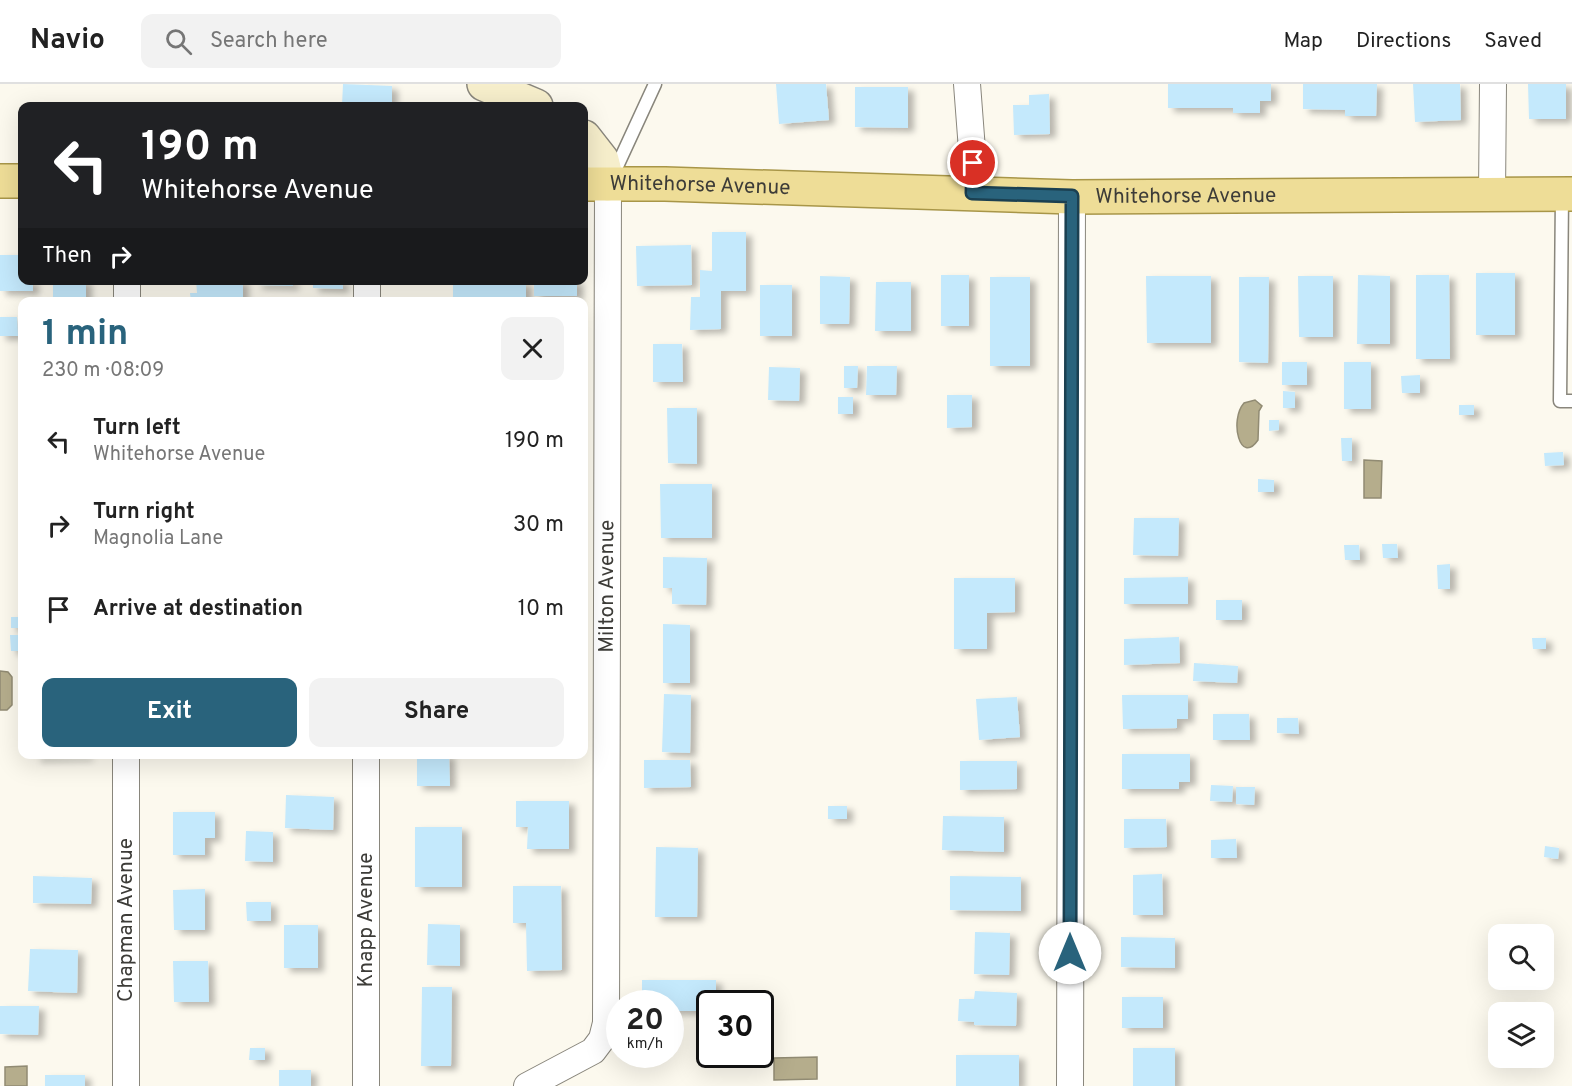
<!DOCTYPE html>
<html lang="en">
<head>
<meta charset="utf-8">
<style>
	:root { --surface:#fff; --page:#f2f2f2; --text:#222; --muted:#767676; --line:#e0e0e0; --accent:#29637c }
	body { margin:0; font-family:Overpass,sans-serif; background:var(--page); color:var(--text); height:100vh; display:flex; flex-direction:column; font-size:22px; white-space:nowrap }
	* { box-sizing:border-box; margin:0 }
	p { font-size:20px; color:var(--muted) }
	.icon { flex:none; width:33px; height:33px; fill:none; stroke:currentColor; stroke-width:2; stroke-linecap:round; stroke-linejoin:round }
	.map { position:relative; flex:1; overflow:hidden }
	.side { position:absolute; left:18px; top:213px; width:570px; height:462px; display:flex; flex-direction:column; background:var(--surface); border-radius:12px; box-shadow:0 6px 24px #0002 }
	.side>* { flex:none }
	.top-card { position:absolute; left:18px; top:18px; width:570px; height:183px; border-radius:12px; box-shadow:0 6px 24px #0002; background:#202124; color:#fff; overflow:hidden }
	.tools { position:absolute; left:1488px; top:840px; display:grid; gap:12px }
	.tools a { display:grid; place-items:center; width:66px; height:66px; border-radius:12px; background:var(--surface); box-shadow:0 6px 24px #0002; font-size:30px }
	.speed { position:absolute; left:606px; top:906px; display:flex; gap:12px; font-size:30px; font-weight:700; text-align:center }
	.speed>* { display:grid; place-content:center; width:78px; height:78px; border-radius:50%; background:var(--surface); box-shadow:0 6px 24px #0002; line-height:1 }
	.speed small { font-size:15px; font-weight:400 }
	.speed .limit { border:3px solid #111; border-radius:9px; background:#fff; color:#111 }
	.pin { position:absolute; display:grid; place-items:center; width:51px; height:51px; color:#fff; margin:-26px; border:3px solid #fff; border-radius:50%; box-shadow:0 2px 6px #0007 }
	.me { position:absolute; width:66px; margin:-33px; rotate:0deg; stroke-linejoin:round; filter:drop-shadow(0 0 4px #0008) }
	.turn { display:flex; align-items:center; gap:21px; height:126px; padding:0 24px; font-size:27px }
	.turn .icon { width:78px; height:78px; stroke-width:2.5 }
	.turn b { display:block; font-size:42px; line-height:51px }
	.then { display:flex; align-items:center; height:57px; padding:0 24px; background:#0003; gap:12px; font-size:22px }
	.round { display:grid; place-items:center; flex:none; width:63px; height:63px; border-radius:12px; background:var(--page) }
	.summary { display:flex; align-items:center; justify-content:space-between; height:102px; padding:0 24px }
	h1 { font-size:36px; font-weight:700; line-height:45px; color:var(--accent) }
	.button { display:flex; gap:12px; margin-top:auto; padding:12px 24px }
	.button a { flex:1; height:69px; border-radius:12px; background:var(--accent); color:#fff; font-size:24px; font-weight:700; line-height:69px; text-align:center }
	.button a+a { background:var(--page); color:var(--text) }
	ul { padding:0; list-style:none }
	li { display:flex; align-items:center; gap:18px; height:84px; padding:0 24px }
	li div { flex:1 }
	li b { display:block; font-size:22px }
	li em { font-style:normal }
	header { display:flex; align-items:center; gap:36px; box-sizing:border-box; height:84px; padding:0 30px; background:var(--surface); border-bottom:2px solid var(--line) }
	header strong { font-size:28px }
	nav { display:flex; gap:33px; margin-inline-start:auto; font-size:21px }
	.search { width:420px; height:54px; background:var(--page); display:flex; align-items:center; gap:15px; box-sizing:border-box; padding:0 21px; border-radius:12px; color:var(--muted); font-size:22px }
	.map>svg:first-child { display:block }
	.water { fill:#b5ad8c; stroke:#918b73; stroke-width:1.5 }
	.building { fill:#c4e9fc; filter:url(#shadow) }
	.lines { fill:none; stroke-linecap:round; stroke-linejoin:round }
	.lane-casing { stroke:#89867c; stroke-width:15 }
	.street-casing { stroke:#89867c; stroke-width:28 }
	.secondary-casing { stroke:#89867c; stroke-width:36 }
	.primary-casing { stroke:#a89648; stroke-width:36 }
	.lane { stroke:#fff; stroke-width:12 }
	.street { stroke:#fff; stroke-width:26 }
	.secondary { stroke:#f6eecb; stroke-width:33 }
	.primary { stroke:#eedd97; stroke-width:33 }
	.route-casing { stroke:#1b4051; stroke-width:15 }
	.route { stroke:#29637c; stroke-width:10 }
	.labels { text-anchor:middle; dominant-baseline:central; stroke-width:6; stroke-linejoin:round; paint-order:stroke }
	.street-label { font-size:21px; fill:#3d3c38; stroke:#fff }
</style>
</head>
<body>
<header>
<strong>Navio</strong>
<div class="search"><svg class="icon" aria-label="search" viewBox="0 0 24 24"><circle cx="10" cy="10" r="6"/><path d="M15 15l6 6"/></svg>Search here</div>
<nav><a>Map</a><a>Directions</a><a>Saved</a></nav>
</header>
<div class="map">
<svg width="1572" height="1002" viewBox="0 0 1572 1002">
	<defs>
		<filter id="shadow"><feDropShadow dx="6" dy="4" stdDeviation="3" flood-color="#0004"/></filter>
	</defs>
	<rect width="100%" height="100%" fill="#fcf9ee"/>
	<path class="water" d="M1255,316L1262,322L1259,327L1258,356C1240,382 1229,336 1244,319Z
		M1364,376L1382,377L1381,414H1364Z
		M0,587L8,588L12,593V621L7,626H0Z
		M817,973V995L774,996V974Z
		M27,982V1002H5V983Z"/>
	<path class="building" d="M343,0L392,2V22H342Z
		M776,0H826L829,36L779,40Z
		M1168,0H1271V17H1260V29H1233V24H1168Z
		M1303,0H1377L1376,32H1345V26L1303,25Z
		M1413,0H1460L1461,36L1415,38Z
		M1528,0H1566V35H1529Z
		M855,3H908V44L855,43Z
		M1049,10L1050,50L1014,51L1013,21H1029V11Z
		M712,148H746V207H721V245L690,246L691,213H700V186L712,187Z
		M691,161L692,201L637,202L636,162Z
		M0,171H22V196H33V207H0Z
		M1476,189H1515V251H1476Z
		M941,191H969V242H941Z
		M1358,191L1390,192V260H1357Z
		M1416,191H1449L1450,275H1416Z
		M820,192L850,193L849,240H820Z
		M1146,192H1211V259H1147Z
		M1298,192H1333V253H1299Z
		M990,193H1030V282H990Z
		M1239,193H1269L1268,279L1239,278Z
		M53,196H86V218H53Z
		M196,196H243V218H191L190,209H197Z
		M257,196H293V202L256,201Z
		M313,196H343V205L313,204Z
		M453,196L526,198V217L453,218Z
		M534,196H577V212H534Z
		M876,198H911V247H875Z
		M760,201H792V252H760Z
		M0,233H17L18,252H0Z
		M653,260H682L683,298H653Z
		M1282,278H1307V301H1282Z
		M1344,278H1371V325H1344Z
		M844,282H858L857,304H844Z
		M867,282H897L896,311H866Z
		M769,283L800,284L799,317L768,316Z
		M1420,291V309H1402L1401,292Z
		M1283,307L1295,308V324H1283Z
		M947,311H972V343L947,344Z
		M838,313H853V330H838Z
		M1459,321H1474V331H1459Z
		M667,324H697V380L668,379Z
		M1269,336H1279V346L1269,347Z
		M1341,354H1352V377H1342Z
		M1563,368L1564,381L1545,382L1544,369Z
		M1258,395L1274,396V408H1258Z
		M660,400H712V454H661Z
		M1134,434H1179L1178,472L1133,471Z
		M1382,460H1397L1398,474H1383Z
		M1344,461H1359L1360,476H1345Z
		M663,473L707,474L706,521L672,520V504H663Z
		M1450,480V505H1438L1437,481Z
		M1188,493V520H1124V494Z
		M954,494H1015V528L987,529V565H954Z
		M1216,516H1242V536H1216Z
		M11,533H22V544H11Z
		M663,540L690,541V599H663Z
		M10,551H22V567H11Z
		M1179,553L1180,579L1124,581V555Z
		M1532,554H1546V565H1533Z
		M1194,579L1238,582L1237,599L1193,597Z
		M664,610L691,611L690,669L662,668Z
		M1122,611H1188V635H1177V644L1123,645Z
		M1017,613L1020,653L979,656L976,615Z
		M1213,630H1249L1250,656H1213Z
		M1277,634H1298L1299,650L1277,649Z
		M35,670H87V673L35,674Z
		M417,670H449L450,702H417Z
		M1122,670H1190V698H1179V705H1122Z
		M644,676H690L691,703L644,704Z
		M960,677H1017V705L960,706Z
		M1211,701L1233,702L1232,718L1210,717Z
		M1236,703H1255L1254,721L1236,720Z
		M286,711L334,713L333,746L285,744Z
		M516,717H569V765H527L528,743H516Z
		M828,722H847V735H828Z
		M173,728H215V754H205V771H173Z
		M943,732L1004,733V768L942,766Z
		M1124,735H1166L1167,763L1124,764Z
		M415,743H462V803H415Z
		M246,747L273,748V778L245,777Z
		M1236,755L1237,774H1211V756Z
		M1545,762L1559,764L1558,775L1544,773Z
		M656,763L698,764L697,833H655Z
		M1162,790L1163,831H1133V791Z
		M33,792L92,794L91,820L33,819Z
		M950,792L1021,793V827L950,826Z
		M513,802H561L562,886L527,887L526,839H513Z
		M205,805V846H174L173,806Z
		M246,818H271V837H247Z
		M428,840L460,841V882L427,881Z
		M284,841H318V884H284Z
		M975,848L1010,849L1009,891L974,890Z
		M1121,853L1175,854V884L1121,883Z
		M30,865L78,866L77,909L28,907Z
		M173,877H208L209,918H174Z
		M642,896H716V920H710V927H670V920H642Z
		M422,903H452L451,982H421Z
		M975,907L1017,909L1016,942L974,941V938L958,937L959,915H974Z
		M1122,913H1163V944H1122Z
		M0,922H39L38,951L0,950Z
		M250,964H265V976H249Z
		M1133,964H1175V1002H1133Z
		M956,971H1019V1002H956Z
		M279,986H311V1002H279Z
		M45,991H85V1002H45Z"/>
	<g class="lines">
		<defs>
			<path id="lane" d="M613,91L655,0
				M1562,111L1560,317H1572"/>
			<g id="street">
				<path d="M967,0L973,79L972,109"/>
				<path d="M1492,111L1493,0"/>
				<path d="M127,218V196"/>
				<path d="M367,218V196"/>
				<path d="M126,1002V670"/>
				<path d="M366,1002V670"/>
				<path id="s1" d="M527,1002L593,967L602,955L606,939L608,100"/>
				<path d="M1070,1002L1072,113"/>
			</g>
			<path id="secondary" d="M484,0L536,22
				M584,53L602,76L608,100"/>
			<g id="primary">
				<path d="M0,97H22"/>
				<path id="s2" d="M584,100H665L1072,113L1572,110"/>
			</g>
		</defs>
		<use href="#lane" class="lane-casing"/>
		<use href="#street" class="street-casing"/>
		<use href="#secondary" class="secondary-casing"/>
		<use href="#primary" class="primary-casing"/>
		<use href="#lane" class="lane"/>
		<use href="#street" class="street"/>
		<use href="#secondary" class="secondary"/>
		<use href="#primary" class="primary"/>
	</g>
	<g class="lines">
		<defs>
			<path id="route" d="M973,79L972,109L1072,112L1070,869"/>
		</defs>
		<use href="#route" class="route-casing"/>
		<use href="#route" class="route"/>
	</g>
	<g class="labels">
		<g class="street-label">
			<text stroke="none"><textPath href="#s2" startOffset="116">Whitehorse Avenue</textPath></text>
			<text stroke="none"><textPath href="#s2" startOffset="602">Whitehorse Avenue</textPath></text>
			<text stroke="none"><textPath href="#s1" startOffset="543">Milton Avenue</textPath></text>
			<text transform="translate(126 836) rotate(-90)">Chapman Avenue</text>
			<text transform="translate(366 836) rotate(-90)">Knapp Avenue</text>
		</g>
	</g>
</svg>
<div class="tools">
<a><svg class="icon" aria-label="search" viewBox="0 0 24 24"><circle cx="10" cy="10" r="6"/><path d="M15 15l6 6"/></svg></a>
<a><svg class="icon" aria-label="layers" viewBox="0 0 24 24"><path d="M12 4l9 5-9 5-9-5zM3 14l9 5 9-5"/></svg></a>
</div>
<div class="speed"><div>20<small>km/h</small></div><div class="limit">30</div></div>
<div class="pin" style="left:973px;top:79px;background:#d93025"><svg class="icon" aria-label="arrive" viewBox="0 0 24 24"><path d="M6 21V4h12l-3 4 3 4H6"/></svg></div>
<svg class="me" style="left:1070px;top:869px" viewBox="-20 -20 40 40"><circle r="19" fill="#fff"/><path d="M0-13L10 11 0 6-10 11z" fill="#29637c"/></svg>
<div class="top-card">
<div class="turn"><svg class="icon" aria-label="left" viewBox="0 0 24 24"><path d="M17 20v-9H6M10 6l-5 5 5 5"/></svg><div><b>190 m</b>Whitehorse Avenue</div></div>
<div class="then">Then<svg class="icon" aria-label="right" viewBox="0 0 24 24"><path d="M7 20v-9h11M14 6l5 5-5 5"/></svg></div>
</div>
<section class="side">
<div class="summary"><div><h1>1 min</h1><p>230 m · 08:09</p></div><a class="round"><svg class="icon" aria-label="close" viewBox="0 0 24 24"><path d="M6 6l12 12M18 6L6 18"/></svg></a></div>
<ul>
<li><svg class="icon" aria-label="left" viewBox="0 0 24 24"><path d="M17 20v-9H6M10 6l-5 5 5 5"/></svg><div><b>Turn left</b><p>Whitehorse Avenue</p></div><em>190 m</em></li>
<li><svg class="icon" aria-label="right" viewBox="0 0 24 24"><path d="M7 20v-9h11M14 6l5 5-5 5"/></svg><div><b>Turn right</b><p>Magnolia Lane</p></div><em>30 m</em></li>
<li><svg class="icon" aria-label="arrive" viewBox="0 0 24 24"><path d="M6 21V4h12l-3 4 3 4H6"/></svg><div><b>Arrive at destination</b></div><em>10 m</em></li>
</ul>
<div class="button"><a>Exit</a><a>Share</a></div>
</section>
</div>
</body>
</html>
